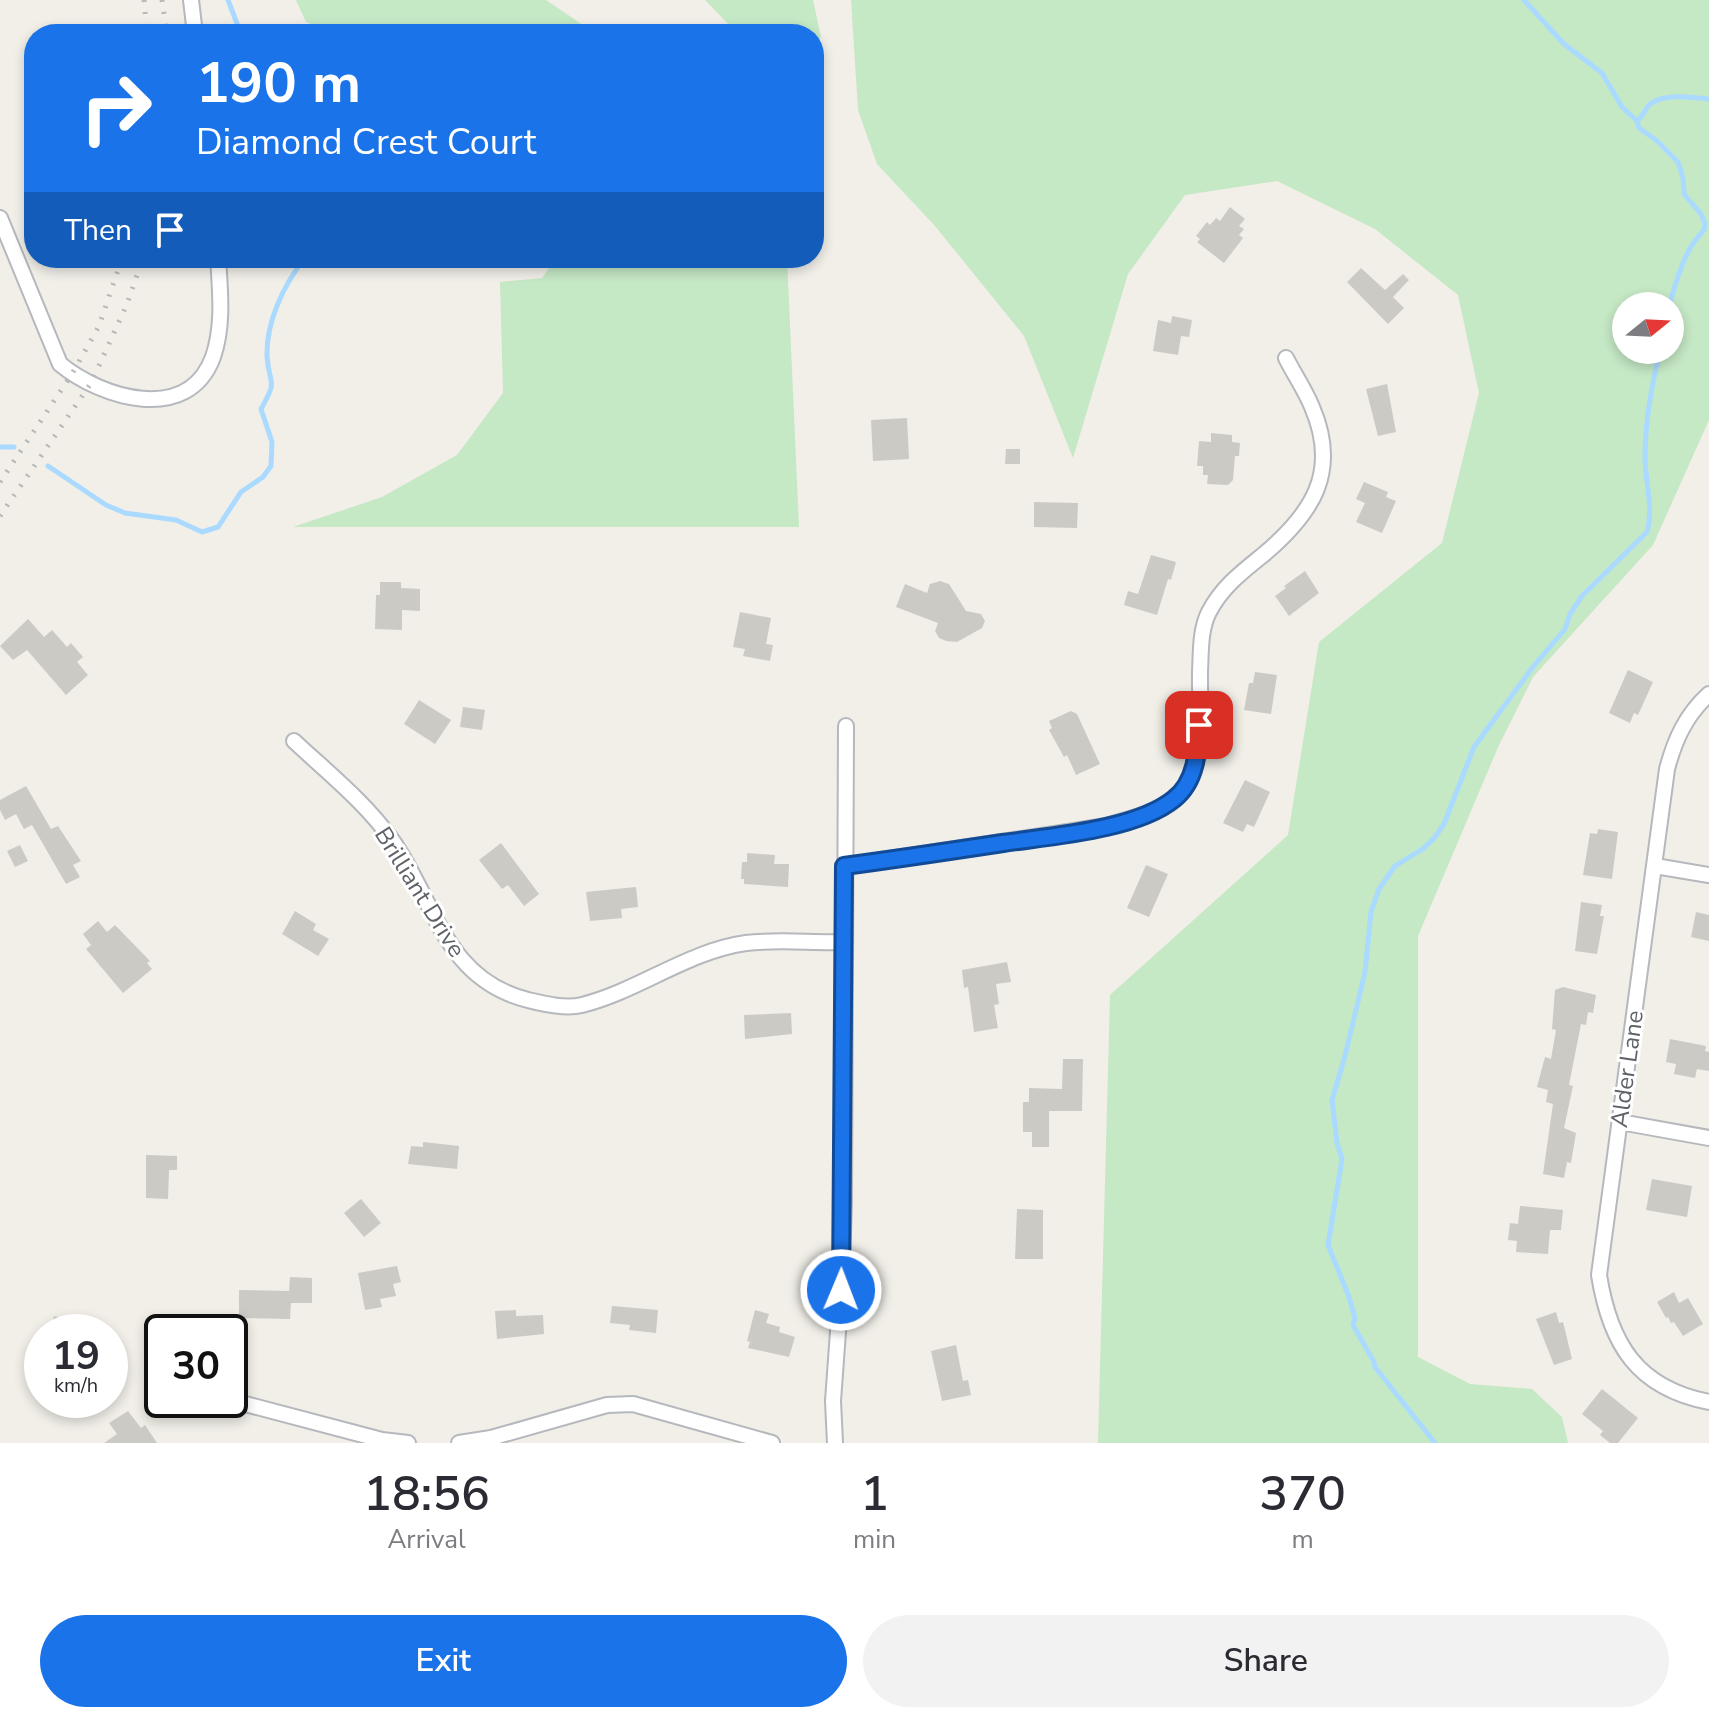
<!DOCTYPE html>
<html lang="en">
<head>
<meta charset="utf-8">
<style>
	:root { --surface:#fff; --page:#f2f2f3; --text:#2b2b33; --muted:#7c7c81; --accent:#1a73e8 }
	body { margin:0; font-family:"Nunito Sans",sans-serif; background:var(--page); color:var(--text); height:100vh; display:flex; flex-direction:column; font-size:30px; white-space:nowrap }
	* { box-sizing:border-box; margin:0 }
	p { font-size:26px; color:var(--muted) }
	.icon { flex:none; width:44px; height:44px; fill:none; stroke:currentColor; stroke-width:2; stroke-linecap:round; stroke-linejoin:round }
	.map { position:relative; height:1443px; overflow:hidden }
	.details { display:flex; flex-direction:column; background:var(--surface); flex:1 }
	.details>* { flex:none }
	.banner { position:absolute; left:24px; top:24px; width:800px; height:244px; border-radius:32px; box-shadow:0 4px 12px #0003; background:#1a73e8; color:#fff; overflow:hidden }
	.needle { width:52px; rotate:72deg }
	.tools { position:absolute; left:1612px; top:292px; display:grid; gap:16px }
	.tools a { display:grid; place-items:center; width:72px; height:72px; border-radius:50%; background:var(--surface); box-shadow:0 4px 12px #0003; font-size:40px }
	.speed { position:absolute; left:24px; top:1314px; display:flex; gap:16px; font-size:40px; font-weight:700; text-align:center }
	.speed>* { display:grid; place-content:center; width:104px; height:104px; border-radius:50%; background:var(--surface); box-shadow:0 4px 12px #0003; line-height:1 }
	.speed small { font-size:20px; font-weight:400 }
	.speed .limit { border:4px solid #111; border-radius:12px; background:#fff; color:#111 }
	.pin { position:absolute; display:grid; place-items:center; width:68px; height:68px; color:#fff; margin:-34px; border-radius:16px; box-shadow:0 4px 12px #0006 }
	.me { position:absolute; width:88px; margin:-44px; rotate:1deg; stroke-linejoin:round; filter:drop-shadow(0 0 6px #0008) }
	.turn { display:flex; align-items:center; gap:28px; height:168px; padding:0 40px; font-size:36px }
	.turn .icon { width:104px; height:104px; stroke-width:2.5 }
	.turn b { display:block; font-size:56px; line-height:68px }
	.then { display:flex; align-items:center; height:76px; padding:0 40px; background:#0003; gap:16px; font-size:30px }
	.eta { display:flex; justify-content:space-evenly; align-items:center; height:136px; text-align:center }
	.eta b { font-size:48px; font-weight:600; line-height:56px }
	.cta { display:flex; gap:16px; margin-top:auto; padding:16px 40px }
	.cta a { flex:1; height:92px; border-radius:48px; background:var(--accent); color:#fff; font-size:32px; font-weight:600; line-height:92px; text-align:center }
	.cta a+a { background:var(--page); color:var(--text) }
	.map>svg:first-child { display:block }
	.green { fill:#c5e8c5; fill-rule:evenodd }
	.lines { fill:none; stroke-linecap:round; stroke-linejoin:round }
	.stream { stroke:#aadaff; stroke-width:5 }
	.building { fill:#cccac5 }
	.minor-casing { stroke:#b5b8bc; stroke-width:18 }
	.minor { stroke:#fff; stroke-width:14 }
	.rail { stroke:#b6b7b8; stroke-width:5; stroke-dasharray:2 10; stroke-linecap:butt }
	.route-casing { stroke:#114b97; stroke-width:20 }
	.route { stroke:#1a73e8; stroke-width:14 }
	.labels { text-anchor:middle; dominant-baseline:central; stroke-width:6; stroke-linejoin:round; paint-order:stroke }
	.street-label { font-size:24px; fill:#5f6368; stroke:#fff }
</style>
</head>
<body>
<div class="map">
<svg width="1709" height="1443" viewBox="0 0 1709 1443">
	<rect width="100%" height="100%" fill="#f1efe8"/>
	<path class="green" d="M296,0H546L596,34H339L306,22Z
		M705,0H813L821,37L814,48V34H738Z
		M851,0H1709V420L1653,545L1533,677L1499,745L1418,936V1357L1470,1384L1532,1389L1562,1417L1568,1443H1098L1110,995L1288,835L1319,642L1442,543L1479,393L1458,295L1375,229L1277,181L1185,195L1128,274L1073,458L1024,336L935,226L877,164L858,110ZM1670,306V350H1626V306Z
		M556,258H787L799,527H293L382,497L457,455L503,393L500,282L542,278Z"/>
	<g class="lines">
		<path class="stream" d="M228,0L241,34
			M1524,0L1564,44L1602,73L1622,107L1637,121L1639,128L1656,140L1678,162L1683,178L1684,194L1701,214L1705,224L1704,230
			M1637,121C1642,117 1645,110 1649,105C1664,92 1691,98 1709,99
			M1669,306C1677,279 1684,250 1704,230
			M0,447H14
			M48,466L106,505L125,513L176,520L202,532L218,527L241,492L263,477L271,466L272,442L261,409C279,377 269,387 267,356C266,322 284,284 305,258
			M1435,1443L1375,1367L1374,1362L1353,1325L1355,1318L1349,1297L1328,1245L1342,1159L1337,1143L1332,1100L1345,1056L1365,972L1371,912L1379,889L1395,866L1424,848L1435,837L1444,824L1474,747L1532,668L1565,629L1570,614L1582,596L1647,532C1654,507 1645,482 1645,457C1645,420 1652,385 1660,350"/>
	</g>
	<path class="building" d="M1230,207L1245,219L1239,226L1244,229L1239,235L1243,238L1224,263L1197,242L1200,239L1196,236L1207,222L1210,225L1216,218L1220,221Z
		M1361,268L1385,290L1403,274L1409,280L1393,297L1404,308L1388,324L1347,282Z
		M1172,316L1192,320L1189,337L1181,336L1178,355L1153,351L1158,320L1171,323Z
		M1387,384L1396,432L1378,436L1366,389Z
		M907,418L909,459L873,461L871,420Z
		M1211,433L1232,435V442L1240,443L1239,456H1235L1233,480L1228,485L1207,484L1208,475H1203V466H1197L1199,441L1211,442Z
		M1006,449H1020V464H1005Z
		M1364,482L1388,492L1386,497L1396,501L1382,533L1356,522L1365,503L1356,499Z
		M1034,502L1078,503L1077,528L1034,527Z
		M1151,555L1176,562L1171,580L1168,579L1157,615L1124,605L1128,591L1138,594Z
		M1305,571L1319,593L1289,616L1275,596L1286,588L1284,586Z
		M940,581L949,584L966,611L981,614L985,621L982,628L957,642L946,641L939,638L935,631L938,623L896,607L905,584L927,593L930,584Z
		M380,582H401V588L420,589V611L402,610V630L375,629L376,595H380Z
		M740,612L771,618L766,644L773,645L770,661L743,656L745,649L733,647Z
		M28,619L44,637L52,630L67,647L71,643L83,657L77,662L88,675L66,695L27,650L13,660L0,646Z
		M1628,670L1653,682L1638,715L1634,713L1630,723L1609,713Z
		M1255,672L1277,675L1271,714L1244,710L1249,683H1253Z
		M419,700L451,720L435,744L404,724Z
		M463,707L485,710L482,730L460,727Z
		M1071,711L1077,714L1100,764L1076,775L1067,755L1064,757L1049,730L1052,728L1049,721Z
		M1245,780L1270,792L1254,827L1247,824L1243,832L1223,823Z
		M26,786L51,829L58,826L81,861L73,865L80,877L66,884L32,825L24,829L16,814L5,820L0,810V800Z
		M1598,829L1618,832L1612,879L1583,875L1590,833L1597,834Z
		M501,843L539,894L524,906L508,885L502,889L479,860Z
		M20,845L28,861L15,867L7,851Z
		M747,853L775,855L774,864H789L788,887L744,884V879H741L742,862H747Z
		M1146,865L1168,874L1149,917L1127,908Z
		M636,887L638,907L621,909L622,918L590,921L586,892Z
		M1581,902L1602,905L1600,916H1604L1597,954L1575,951Z
		M295,911L316,924L313,930L329,939L318,956L282,934Z
		M1696,912L1709,915V941L1691,937Z
		M98,921L107,932L115,925L150,961L147,963L152,969L123,993L86,949L91,945L83,934Z
		M1007,962L1011,982L996,984L999,1004L994,1005L998,1028L974,1032L968,987L964,988L962,970Z
		M1563,987L1596,995L1593,1013L1588,1012L1586,1025L1581,1024L1569,1085L1573,1086L1564,1128L1576,1133L1571,1163L1567,1162L1564,1178L1543,1174L1553,1104L1546,1102L1548,1090L1537,1087L1545,1057L1551,1059L1556,1030L1552,1029L1555,990Z
		M791,1013L792,1034L745,1039L744,1015Z
		M1670,1039L1706,1046L1705,1051L1709,1052V1071L1697,1069L1695,1078L1674,1074L1676,1064L1666,1062Z
		M1063,1059H1083L1082,1111H1049V1147H1032V1132H1023V1102H1029V1088L1062,1089Z
		M423,1142L459,1146L457,1169L408,1164L411,1146L423,1147Z
		M146,1155L177,1156V1170H169L168,1199L146,1198Z
		M1652,1179L1692,1186L1687,1217L1646,1210Z
		M361,1199L381,1223L364,1237L344,1213Z
		M1520,1206L1563,1210L1561,1230H1550L1548,1254L1516,1252L1517,1241L1508,1240L1510,1223L1518,1224Z
		M1017,1209L1043,1210V1259H1015Z
		M397,1266L401,1282L393,1284L396,1296L380,1299L382,1307L365,1310L358,1273Z
		M290,1277L312,1278V1303H291L290,1319L239,1318V1290L289,1291Z
		M1674,1292L1679,1303L1688,1298L1703,1324L1683,1336L1674,1322L1671,1323L1668,1317L1666,1318L1657,1302Z
		M612,1306L658,1310L656,1333L629,1330L630,1325L610,1323Z
		M516,1310V1316L543,1315L544,1334L497,1339L495,1311Z
		M755,1310L769,1314L766,1323L780,1327L779,1332L795,1337L789,1357L748,1348L750,1342L747,1341Z
		M1556,1312L1559,1323L1563,1322L1572,1359L1554,1365L1536,1319Z
		M54,1316L77,1322L74,1332H50Z
		M956,1345L963,1381L968,1380L971,1395L942,1401L931,1351Z
		M1602,1389L1638,1418L1618,1443H1610L1600,1435L1603,1431L1582,1414Z
		M128,1411L141,1428L145,1425L157,1443H104L117,1434L109,1423Z"/>
	<g class="lines">
		<defs>
			<path id="minor" d="M191,0L195,34
				M0,218L60,364C101,398 188,425 213,357C224,325 220,290 218,258
				M1709,694C1686,715 1675,739 1667,769L1599,1275C1610,1344 1637,1388 1709,1402
				M294,741C327,772 365,802 392,840C435,901 444,979 528,1000C545,1004 565,1009 582,1005C638,991 688,951 746,943C777,939 812,943 843,942
				M844,866L1106,826C1129,819 1154,814 1174,799C1209,772 1199,710 1200,672C1201,652 1200,629 1209,612C1222,587 1242,572 1263,555C1312,514 1340,472 1312,407C1305,390 1294,374 1286,358
				M1655,866L1709,875
				M1620,1122L1709,1138
				M230,1400L382,1440L408,1443
				M459,1443L491,1438L607,1405L633,1404L772,1443
				M835,1443L833,1401L841,1290L844,1203L846,726"/>
		</defs>
		<use href="#minor" class="minor-casing"/>
		<use href="#minor" class="minor"/>
		<path class="rail" d="M144,0L147,34
			M162,0L167,34
			M0,482L72,374L99,326L122,258
			M0,516L91,383L127,304L143,258"/>
	</g>
	<g class="lines">
		<defs>
			<path id="route" d="M841,1290L844,866C897,859 950,851 1003,843C1051,836 1136,830 1174,799C1196,782 1198,751 1199,725"/>
		</defs>
		<use href="#route" class="route-casing"/>
		<use href="#route" class="route"/>
	</g>
	<g class="labels">
		<g class="street-label">
			<text transform="translate(420 892) rotate(58)">Brilliant Drive</text>
			<text transform="translate(1627 1069) rotate(-82)">Alder Lane</text>
		</g>
	</g>
</svg>
<div class="tools">
<a><svg class="needle" viewBox="-14 -14 28 28"><path d="M0-13l5 13h-10z" fill="#e53935"/><path d="M0 13l5-13h-10z" fill="#7c7c81"/></svg></a>
</div>
<div class="speed"><div>19<small>km/h</small></div><div class="limit">30</div></div>
<div class="pin" style="left:1199px;top:725px;background:#d93025"><svg class="icon" aria-label="arrive" viewBox="0 0 24 24"><path d="M6 21V4h12l-3 4 3 4H6"/></svg></div>
<svg class="me" style="left:841px;top:1290px" viewBox="-20 -20 40 40"><circle r="17" fill="#1a73e8" stroke="#fff" stroke-width="3"/><path d="M0-11L8 9 0 5-8 9z" fill="#fff"/></svg>
<div class="banner">
<div class="turn"><svg class="icon" aria-label="right" viewBox="0 0 24 24"><path d="M7 20v-9h11M14 6l5 5-5 5"/></svg><div><b>190 m</b>Diamond Crest Court</div></div>
<div class="then">Then<svg class="icon" aria-label="arrive" viewBox="0 0 24 24"><path d="M6 21V4h12l-3 4 3 4H6"/></svg></div>
</div>
</div>
<section class="details">
<div class="eta">
<div><b>18:56</b><p>Arrival</p></div>
<div><b>1</b><p>min</p></div>
<div><b>370</b><p>m</p></div>
</div>
<div class="cta"><a>Exit</a><a>Share</a></div>
</section>
</body>
</html>
